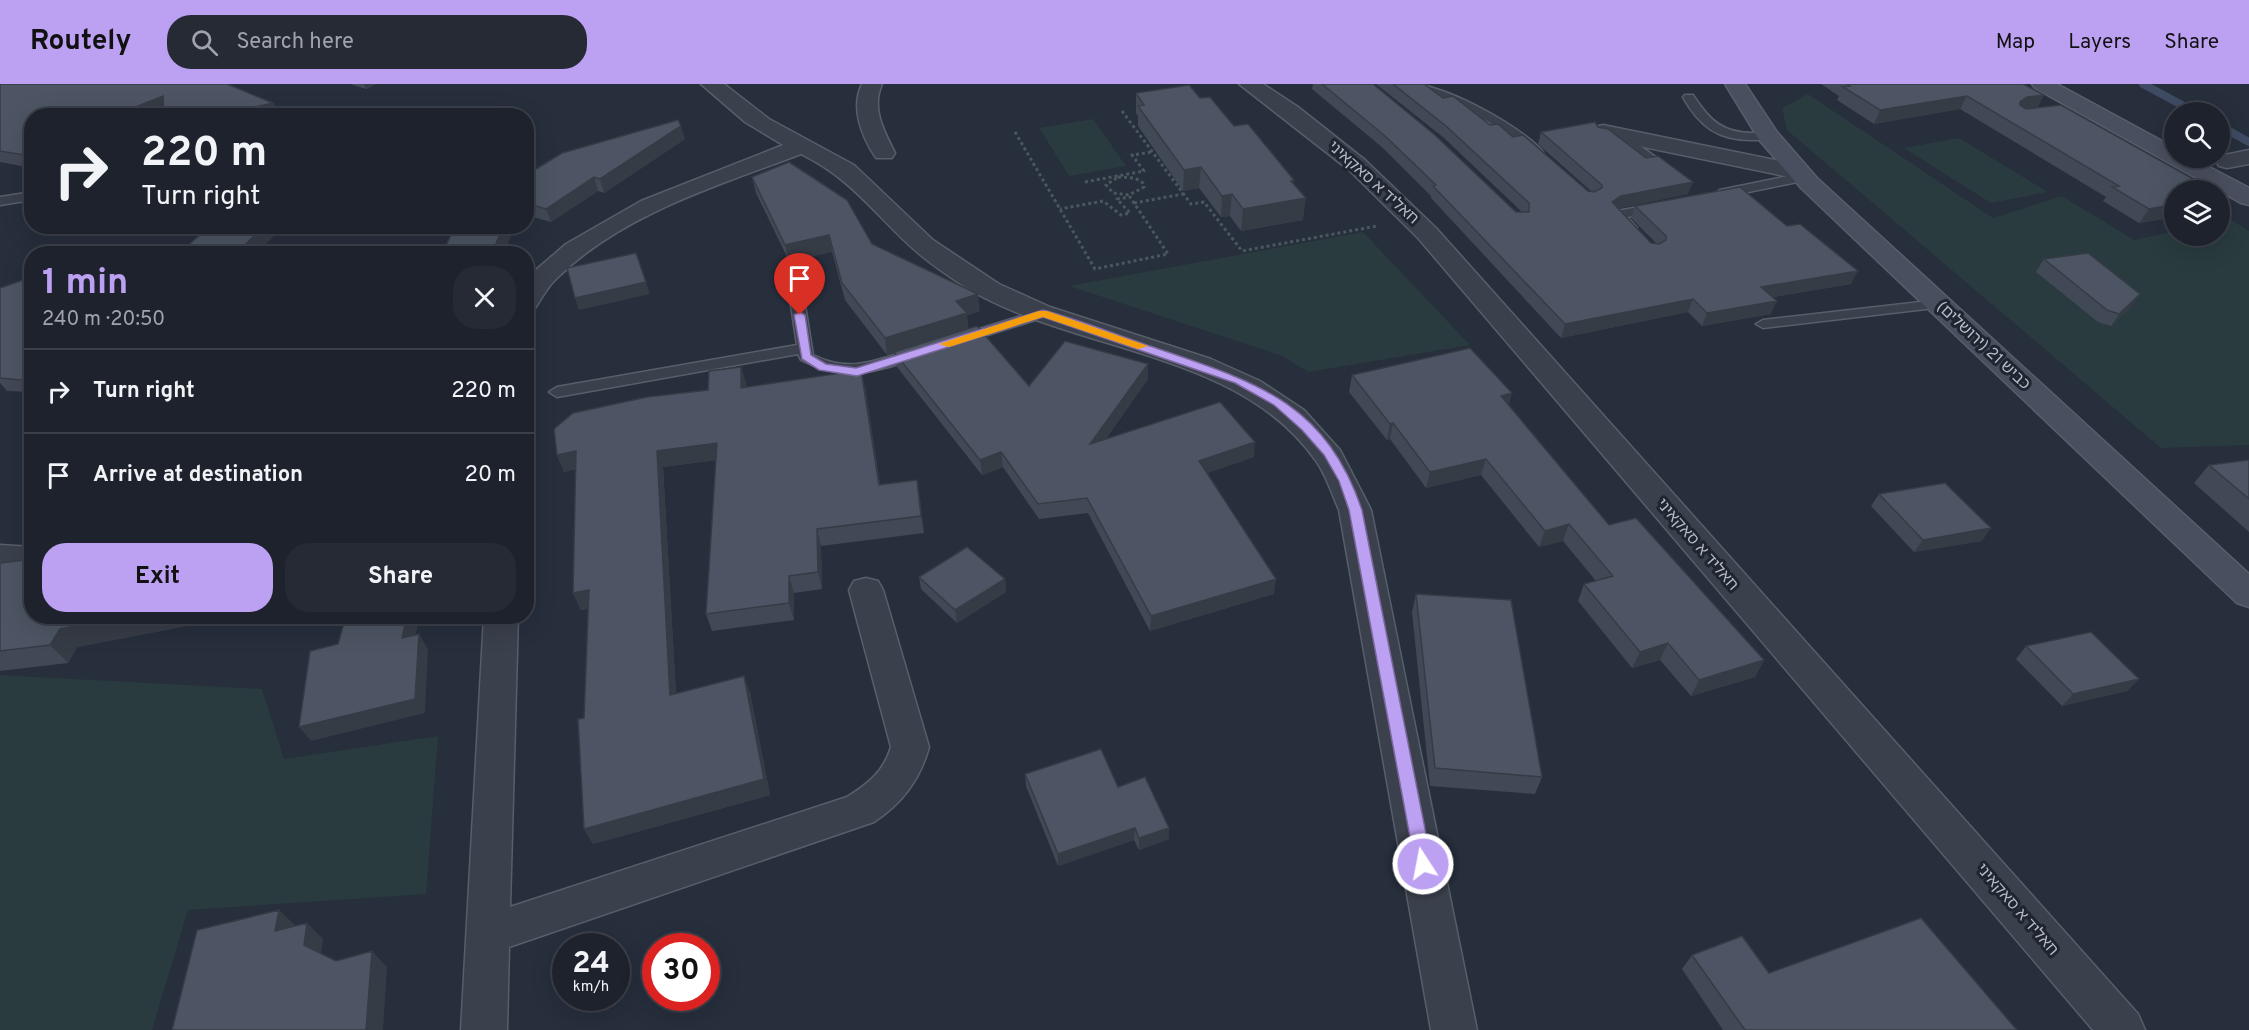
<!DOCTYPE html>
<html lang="en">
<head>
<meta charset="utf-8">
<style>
	:root { --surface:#1d222d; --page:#252a35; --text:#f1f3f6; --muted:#a0a4aa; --line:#3b3f49; --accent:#bca0f2 }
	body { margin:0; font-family:Overpass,"Noto Sans Hebrew",sans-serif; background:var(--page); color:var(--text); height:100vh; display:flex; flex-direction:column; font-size:22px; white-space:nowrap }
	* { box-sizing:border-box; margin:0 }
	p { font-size:20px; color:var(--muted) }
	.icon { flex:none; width:33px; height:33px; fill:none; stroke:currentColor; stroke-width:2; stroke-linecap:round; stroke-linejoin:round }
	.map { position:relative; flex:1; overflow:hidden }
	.side { position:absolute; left:24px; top:162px; width:510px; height:378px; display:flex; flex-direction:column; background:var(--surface); border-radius:24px; box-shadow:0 6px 24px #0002,0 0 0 2px var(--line) }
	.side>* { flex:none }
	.top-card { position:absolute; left:24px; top:24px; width:510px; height:126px; border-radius:24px; box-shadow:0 6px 24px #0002,0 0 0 2px var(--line); background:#1d222d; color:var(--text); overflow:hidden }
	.tools { position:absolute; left:2164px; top:18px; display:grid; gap:12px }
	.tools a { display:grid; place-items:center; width:66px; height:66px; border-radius:50%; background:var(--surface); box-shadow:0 6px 24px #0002,0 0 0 2px var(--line); font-size:30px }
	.speed { position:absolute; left:552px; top:849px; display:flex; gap:12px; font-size:30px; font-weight:700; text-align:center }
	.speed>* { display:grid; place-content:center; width:78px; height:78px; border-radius:50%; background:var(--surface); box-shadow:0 6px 24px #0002,0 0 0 2px var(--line); line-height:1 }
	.speed small { font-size:15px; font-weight:400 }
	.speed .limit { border:9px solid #d22; background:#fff; color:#111 }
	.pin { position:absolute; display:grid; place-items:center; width:51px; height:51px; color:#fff; margin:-62px -26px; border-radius:50% 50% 50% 0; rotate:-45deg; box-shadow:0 0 6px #0007 }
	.pin .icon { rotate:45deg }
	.me { position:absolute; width:66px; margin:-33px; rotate:349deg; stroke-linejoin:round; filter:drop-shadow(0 0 4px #0008) }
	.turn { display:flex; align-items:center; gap:21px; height:126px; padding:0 18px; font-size:27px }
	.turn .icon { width:78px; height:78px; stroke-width:2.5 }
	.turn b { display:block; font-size:42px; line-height:51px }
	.round { display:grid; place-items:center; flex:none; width:63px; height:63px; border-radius:24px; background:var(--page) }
	.overview { display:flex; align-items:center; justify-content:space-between; height:102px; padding:0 18px }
	h1 { font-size:36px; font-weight:700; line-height:45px; color:var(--accent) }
	.cta { display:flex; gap:12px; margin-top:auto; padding:12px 18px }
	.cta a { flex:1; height:69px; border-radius:24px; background:var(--accent); color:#111; font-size:24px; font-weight:700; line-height:69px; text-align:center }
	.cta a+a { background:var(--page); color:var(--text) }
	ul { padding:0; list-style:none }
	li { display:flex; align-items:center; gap:18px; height:84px; padding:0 18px; border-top:2px solid var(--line) }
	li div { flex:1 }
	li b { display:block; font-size:22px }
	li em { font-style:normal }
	header { display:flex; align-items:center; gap:36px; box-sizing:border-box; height:84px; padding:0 30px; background:var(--accent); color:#111 }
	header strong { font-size:28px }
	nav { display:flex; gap:33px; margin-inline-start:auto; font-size:21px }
	.search { width:420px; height:54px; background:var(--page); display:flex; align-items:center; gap:15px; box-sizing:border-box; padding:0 21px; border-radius:24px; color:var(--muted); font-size:22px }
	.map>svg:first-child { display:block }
	.green { fill:#293b3e }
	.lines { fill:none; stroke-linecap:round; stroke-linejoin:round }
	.stream { stroke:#3e4b63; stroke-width:8 }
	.lane-casing { stroke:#585e6a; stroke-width:3 }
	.street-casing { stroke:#585e6a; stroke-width:3 }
	.secondary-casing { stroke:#585e6a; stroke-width:3 }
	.path { stroke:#48585c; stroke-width:3; stroke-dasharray:3 3; stroke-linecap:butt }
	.lane { fill:#3a404c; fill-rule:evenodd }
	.street { fill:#3a404c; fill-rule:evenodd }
	.secondary { fill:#494f5e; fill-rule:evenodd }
	.wall { fill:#424956 }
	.shaded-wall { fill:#363c46 }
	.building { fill:#4d5564; stroke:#363c46; stroke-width:1.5 }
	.route { fill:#bca0f2; stroke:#7a689d; stroke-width:1.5 }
	.slow { fill:#f59e0b }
	.labels { text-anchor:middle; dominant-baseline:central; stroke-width:6; stroke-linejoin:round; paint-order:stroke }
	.street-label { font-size:16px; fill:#b6bcc7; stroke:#1f2531 }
</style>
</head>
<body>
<header>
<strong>Routely</strong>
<div class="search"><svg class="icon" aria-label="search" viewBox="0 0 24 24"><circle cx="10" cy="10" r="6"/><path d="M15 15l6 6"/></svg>Search here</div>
<nav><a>Map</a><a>Layers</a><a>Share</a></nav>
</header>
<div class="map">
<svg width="2249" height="946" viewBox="0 0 2249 946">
	<rect width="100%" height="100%" fill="#272e3c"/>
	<path class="green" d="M1808,10L1993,134L2062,112L2134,156L2175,147V152H2220V138L2230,135L2249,147V361L2161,364L1787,46L1782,24Z
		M1093,35L1126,82L1069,92L1039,44Z
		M1959,54L2048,108L1991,119L1904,64Z
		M1363,148L1470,261L1308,288L1283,272L1069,202Z
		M0,591L262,605L284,675L438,652L426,810L188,826L152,946H0Z"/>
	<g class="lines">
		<path class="stream" d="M2143,0L2195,28
			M2220,42L2249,58"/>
		<defs>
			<path id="lane" d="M1410,0C1444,0 1521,42 1543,68L1533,71L1489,38Z
				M1685,11H1693C1710,37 1723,50 1757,49C1764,49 1769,47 1774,52C1768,57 1759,56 1751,56C1718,56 1699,42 1683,13Z
				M1619,47L1657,74V80H1649L1615,54V48Z
				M1803,89L1809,93L1807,96L1720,114L1714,110L1720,106Z
				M32,108V116L0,121V113Z
				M1655,120L1660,121V127L1627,133L1637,144L1630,148L1625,147L1610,131L1617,127Z
				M797,211L804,215L813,271C854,291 878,274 918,264L926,269L923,272C877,287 847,300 801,276L798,270L557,313L549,308L557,303L797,261L790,215Z
				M1938,216L1943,217L1945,220L1943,223L1763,244L1756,240L1763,236Z
				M1043,225L1048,226L1050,229L1048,232L959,260L952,256L954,253Z"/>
			<path id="street" d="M701,0H724L769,35L854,81L933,156L999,200L1050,223L1211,275L1260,297L1304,326L1340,366L1371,426L1477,946H1431L1339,426C1332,410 1326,391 1316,377C1240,267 1078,269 970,206C948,192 927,178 908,160C871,125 848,93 801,70C717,102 622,130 557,194C548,202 542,214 535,224L526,226V199L537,185L566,160L641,117L783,61L745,38Z
				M862,0H882C871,25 884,47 895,69L892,74H876C862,53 850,24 862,0Z
				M1239,0H1263L1298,23L1365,76L1436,144L2138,930L2145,946H2093L1418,154L1349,86Z
				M1603,41L1799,81L1807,83L1811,88L1807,93L1799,95L1595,53L1592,48L1595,43Z
				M2249,66V80L2227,84L2219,82L2216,77L2220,72Z
				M0,461L32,463V487L0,485Z
				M866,494L878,497L883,506L929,663C920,696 902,719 874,738L509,863L507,946H461L484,532H518L510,823L847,713C868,700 884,687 891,663L849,506L854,497Z"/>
			<path id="secondary" d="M1725,0H1745L1777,48L1817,94L2249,490V523L2237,519L1801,104L1760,57Z
				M2032,0H2057L2175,64V74H2192L2249,104V121L2241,119L2035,4Z"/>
		</defs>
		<use href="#lane" class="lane-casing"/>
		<use href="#street" class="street-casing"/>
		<use href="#secondary" class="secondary-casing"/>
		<path class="path" d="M1122,27L1191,120L1204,118L1242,167L1377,142
			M1015,48L1095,185L1168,170L1130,113L1117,115L1130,129L1121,131L1103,117L1060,125
			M1118,93L1135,94L1143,99L1144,103L1129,111L1113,109L1106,101Z
			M1085,98L1144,87L1132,71L1152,68
			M1134,119L1183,110"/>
		<use href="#lane" class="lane"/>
		<use href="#street" class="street"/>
		<use href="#secondary" class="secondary"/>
	</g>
	<path class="wall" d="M0,0L273,19L280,31L164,32V26L152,32H32V84L0,78Z
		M350,0H376L366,5Z
		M1313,0H1373L1516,128H1522L1444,54L1376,0H1424L1443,14L1490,41L1513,53L1588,107L1592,108L1538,60L1541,48L1598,43L1688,110L1618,124L1651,159H1656L1631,134L1635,122L1851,200L1773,213L1771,230L1702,242L1688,228L1561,254L1431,114V112L1383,64L1312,5Z
		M1821,0H2023L2044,11L2037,24L2175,106V133L2139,139L2103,117L2106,113L1960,25L1874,40L1837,16L1839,12Z
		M1136,9L1200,14L1234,42L1294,100L1303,136L1241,147L1230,132L1221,133L1199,104L1183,107L1138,42V32L1136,29Z
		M685,55L604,109L598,107L551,138L526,131V90Z
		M752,93L872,160L980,227L967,231L968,245L1029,302L1148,280V295L1105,356L1254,373L1207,389L1274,510L1150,547L1088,429L1039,435L1003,383L982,391L897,283L894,269L887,271L845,216L832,168L789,177L756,109Z
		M2044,175L2131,223L2111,242L2098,238L2036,188Z
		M23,196L32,208V308L7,307L0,299V204Z
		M741,283L746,300V303H865L880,400L917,396L924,449L821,462L822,505L794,509V536L712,547L706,530L716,376L663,383L676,610L750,608L770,711L593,760L584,745V634L588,525L581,526L573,509L576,385L564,388L557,371L708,306Z
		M1352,291L1509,322L1609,441L1764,576L1755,593L1691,612L1660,576L1632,584L1578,517L1584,500L1596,497L1563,457L1539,463L1481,391L1426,404L1390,355L1387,356L1349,308Z
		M2249,376V448L2194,399L2209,381Z
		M1879,410L1982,457L1914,468L1871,422Z
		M0,479L32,532H239L77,563L68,579L0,587Z
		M919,493L1005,495L1006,508L957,539L921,505Z
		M1416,510L1542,693L1535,710L1430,702L1412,528Z
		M2026,562L2139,595L2127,607L2062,622L2016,575Z
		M1025,690L1118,703L1169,744V755L1139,766L1134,756L1058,782L1026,702Z
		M1692,871L1769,889L2017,946H1723L1682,885Z"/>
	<path class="shaded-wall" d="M364,0H376L366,5Z
		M2044,11L2037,25L2013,31L2020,18L2027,13Z
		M163,12L170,24L152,32H126L123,28Z
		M1967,12L1960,25L1874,40L1880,26Z
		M273,19L280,31L215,32Z
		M113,23L118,32H97Z
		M681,42L685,55L604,109L600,95Z
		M32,67V82L24,71Z
		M1201,83L1199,104L1183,107L1184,86Z
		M594,93L598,107L551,138L546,125Z
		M1294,96L1292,117L1306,114L1303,136L1241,147L1243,125L1291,97Z
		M1693,98L1688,110L1617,125L1612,118L1621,112Z
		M1232,110L1230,132L1221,133L1222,112Z
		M2175,120V133L2139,139L2149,125Z
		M265,142H284L256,170H235Z
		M503,142H515L504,170H492Z
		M829,151L832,168L789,177L785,161Z
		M1858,187L1851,200L1756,216L1761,203Z
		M646,198L650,210L579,226L575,214Z
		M978,210L980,227L967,231L968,245L887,271L885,254L956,217Z
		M2140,210L2131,223L2111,242L2119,230Z
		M1693,215L1688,228L1561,254L1565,240Z
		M1777,217L1771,230L1702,242L1707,229Z
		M1148,280V295L1091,375L1090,360Z
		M741,283L746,300V321L741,304Z
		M861,286L865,303L882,417L879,401Z
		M1512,309L1508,326L1501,312Z
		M1393,339L1390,355L1387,356L1390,340Z
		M1255,358L1254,373L1199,392V377Z
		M717,359L723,375L663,383L677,628L670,611L657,367Z
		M576,367L583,383L564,388L557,371Z
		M1001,368L1003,383L982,391L980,376Z
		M1486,375L1481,391L1426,404L1430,388Z
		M917,396L920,413L924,449L921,432Z
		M1569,440L1563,457L1539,463L1545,447Z
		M1991,444L1982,457L1914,468L1923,456Z
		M817,445L821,462L822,505L818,488Z
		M789,492L794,509V536L789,519Z
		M1005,495L1006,508L957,539L955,526Z
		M1276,495L1274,510L1150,547L1151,532Z
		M589,506L596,523L581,526L573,509Z
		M126,532H239L77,563L68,579L50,561L60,545Z
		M407,532H420L411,569L402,554Z
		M419,550L428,565L425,629L311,657L299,643Z
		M1668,559L1660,576L1632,584L1640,568Z
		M1764,576L1755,593L1691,612L1699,596Z
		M744,592L750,608L770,711L593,760L584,745Z
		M2139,595L2127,607L2062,622L2073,610Z
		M1135,744L1134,756L1058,782V770Z
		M1169,744V755L1139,766V754Z
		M279,826L296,842L275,847Z
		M307,839L323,855L320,876L304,861Z
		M372,867L387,883L383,946H366Z"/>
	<path class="building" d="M0,0H227L273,19L215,32H164L163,12L123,28L113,23L97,32H32V67L24,71L0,67Z
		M1322,0H1373L1435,51L1516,128H1529V119L1446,42L1393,0H1424L1443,14L1453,12L1490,41L1498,40L1513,53L1523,51L1588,107L1594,108L1602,104V101L1541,48L1595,38L1598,43L1608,45L1646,74L1658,72L1693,98L1621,112L1612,118L1651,159L1659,160L1666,156V152L1635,122L1740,103L1787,142L1800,140L1858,187L1761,203L1777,217L1707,229L1693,215L1565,240L1433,102L1436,101L1385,52Z
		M1847,0H2023L2044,11L2027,13L2020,18V21L2026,25L2061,21L2213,106H2175V120L2149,125L2112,103L2119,102L1967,12L1880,26L1843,3L1850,2Z
		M1189,1L1200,14L1210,13L1234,42L1248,40L1294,96L1291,97L1306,114L1243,125L1232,110L1222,112L1201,83L1184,86L1138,22L1144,21L1136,9Z
		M678,36L681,42L600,95L594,93L546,125L526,119V90H528L562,69Z
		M789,78L847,116L872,160L978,210L956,217L967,229L885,254L842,199L829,151L785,161L752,93Z
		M210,142H265L235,170H178Z
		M455,142H503L492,170H442Z
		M636,169L646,198L575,214L567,184Z
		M2088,169L2140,210L2119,230L2107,226L2044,175Z
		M23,196L32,210V297L0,294V204Z
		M977,242L1029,302L1065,257L1148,280L1090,360L1220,318L1255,358L1199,377L1276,495L1151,532L1087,414L1038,420L1001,368L980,376L894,268Z
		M1470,264L1512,309L1501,312L1609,441L1636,434L1764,576L1699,596L1668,559L1640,568L1584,500L1613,492L1569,440L1545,447L1486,375L1430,388L1393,339L1390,340L1352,291Z
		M741,283V304L861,286L879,401L917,396L921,432L817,445L818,488L789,492V519L706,530L717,359L657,367L670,611L744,592L764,695L584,745L578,635L584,634L589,506L573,509L576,367L557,371L554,345L573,329L647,313L708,306L709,287Z
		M2249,376V415L2209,381Z
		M1945,399L1991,444L1923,456L1879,410Z
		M967,463L1005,495L955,526L919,493Z
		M32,475V532H126L60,545L50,561L0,567V479Z
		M1416,510L1511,516L1542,693L1435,684Z
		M346,532H407L402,554L419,550L415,615L299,643L310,567L338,560Z
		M2091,548L2139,595L2073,610L2026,562Z
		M1101,665L1118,703L1145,693L1169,744L1139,754L1135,744L1058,770L1025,690Z
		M279,826L275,847L307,839L304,861L336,877L372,867L366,946H172L197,846Z
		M1921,834L2017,946H1745L1692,871L1742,852L1769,889Z"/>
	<path class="route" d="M1043,226C1081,236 1119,252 1156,264C1255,298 1325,317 1362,426L1432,780L1429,785L1423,787L1417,785L1415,780L1349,426L1339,397L1324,371L1302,346L1274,321L1235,299L1043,233L857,292L819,286L802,275L794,231L800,228L805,231L811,271L826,280L856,284Z"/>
	<path class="slow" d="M1039,227H1047L1148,262L1138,265L1043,233L949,263L939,260Z"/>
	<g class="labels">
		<g class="street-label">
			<text transform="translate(1373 99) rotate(42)">חאליד א סאקאיני</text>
			<text transform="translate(1983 262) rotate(43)">כביש 21 (ירושלים)</text>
			<text transform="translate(1697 461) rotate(49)">חאליד א סאקאיני</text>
			<text transform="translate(2017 826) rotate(49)">חאליד א סאקאיני</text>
		</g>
	</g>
</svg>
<div class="tools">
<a><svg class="icon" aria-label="search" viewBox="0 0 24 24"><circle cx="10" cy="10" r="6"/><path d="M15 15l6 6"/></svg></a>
<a><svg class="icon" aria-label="layers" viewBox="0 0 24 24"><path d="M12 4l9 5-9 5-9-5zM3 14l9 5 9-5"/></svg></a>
</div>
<div class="speed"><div>24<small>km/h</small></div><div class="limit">30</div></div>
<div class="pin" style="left:800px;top:231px;background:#d93025"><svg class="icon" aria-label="arrive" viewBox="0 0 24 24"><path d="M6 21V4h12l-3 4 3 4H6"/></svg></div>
<svg class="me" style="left:1423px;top:780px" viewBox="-20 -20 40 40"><circle r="17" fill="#bca0f2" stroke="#fff" stroke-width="3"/><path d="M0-11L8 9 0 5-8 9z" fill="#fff"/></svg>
<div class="top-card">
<div class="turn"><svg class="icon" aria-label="right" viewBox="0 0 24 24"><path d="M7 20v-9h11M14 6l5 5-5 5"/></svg><div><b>220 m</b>Turn right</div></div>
</div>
<section class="side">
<div class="overview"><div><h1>1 min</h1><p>240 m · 20:50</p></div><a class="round"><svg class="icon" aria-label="close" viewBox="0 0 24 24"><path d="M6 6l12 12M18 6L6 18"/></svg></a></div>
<ul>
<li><svg class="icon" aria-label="right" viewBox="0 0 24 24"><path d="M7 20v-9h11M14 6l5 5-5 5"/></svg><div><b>Turn right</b></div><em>220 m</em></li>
<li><svg class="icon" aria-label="arrive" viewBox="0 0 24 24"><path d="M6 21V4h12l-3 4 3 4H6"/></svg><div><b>Arrive at destination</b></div><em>20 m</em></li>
</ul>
<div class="cta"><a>Exit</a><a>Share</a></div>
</section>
</div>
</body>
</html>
